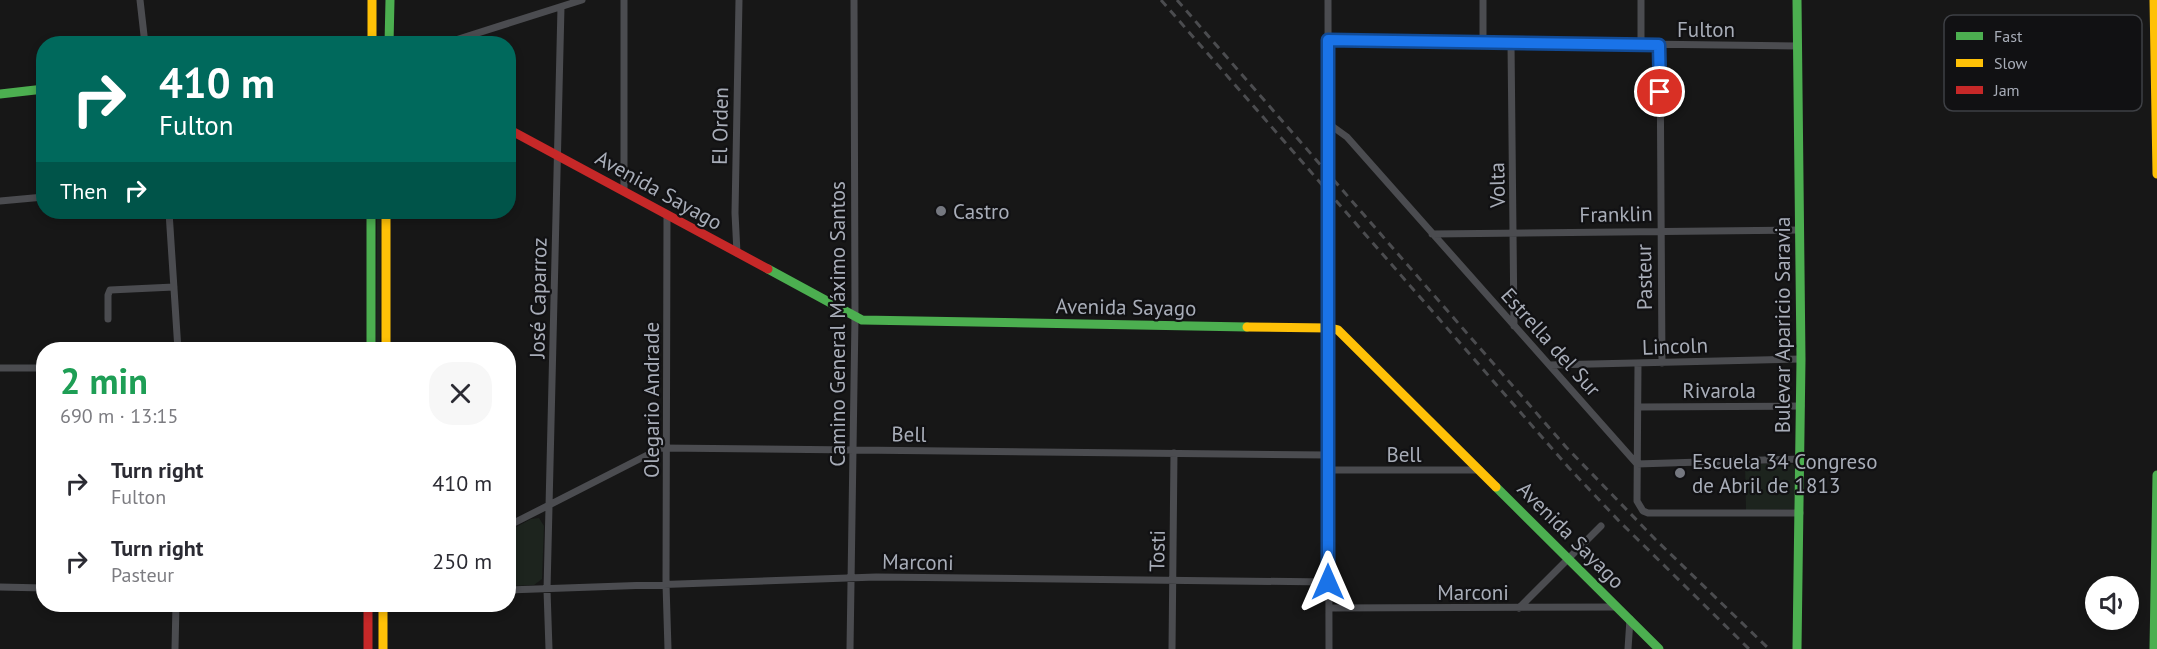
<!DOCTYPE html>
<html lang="en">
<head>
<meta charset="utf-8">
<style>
	:root { --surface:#fff; --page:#f7f7f7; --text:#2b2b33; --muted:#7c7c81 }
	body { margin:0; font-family:"PT Sans",sans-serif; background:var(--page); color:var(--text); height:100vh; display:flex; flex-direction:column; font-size:22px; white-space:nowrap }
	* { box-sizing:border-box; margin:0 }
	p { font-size:20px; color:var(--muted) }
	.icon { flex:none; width:33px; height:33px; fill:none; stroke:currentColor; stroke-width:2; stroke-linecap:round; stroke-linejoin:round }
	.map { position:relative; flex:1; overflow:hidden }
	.drawer { position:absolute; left:36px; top:342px; width:480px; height:270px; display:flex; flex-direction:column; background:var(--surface); border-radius:24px; box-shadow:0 3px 9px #0003 }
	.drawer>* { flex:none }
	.hud { position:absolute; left:36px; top:36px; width:480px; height:183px; border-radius:24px; box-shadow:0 3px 9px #0003; background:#00695c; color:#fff; overflow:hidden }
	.controls { position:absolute; left:2085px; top:576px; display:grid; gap:12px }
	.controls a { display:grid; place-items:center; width:54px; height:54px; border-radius:50%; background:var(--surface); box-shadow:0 3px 9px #0003; font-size:30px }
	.pin { position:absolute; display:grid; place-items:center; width:51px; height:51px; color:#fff; margin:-26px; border:3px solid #fff; border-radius:50%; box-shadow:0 2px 6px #0007 }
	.me { position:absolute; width:66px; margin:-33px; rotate:0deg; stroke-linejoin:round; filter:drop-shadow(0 0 4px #0008) }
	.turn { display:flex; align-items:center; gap:21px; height:126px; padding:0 24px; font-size:27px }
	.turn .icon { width:78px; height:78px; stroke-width:2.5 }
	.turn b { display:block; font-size:42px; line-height:51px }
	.then { display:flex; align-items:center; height:57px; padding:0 24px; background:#0003; gap:12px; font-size:22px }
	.round { display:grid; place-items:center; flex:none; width:63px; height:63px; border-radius:24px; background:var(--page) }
	.overview { display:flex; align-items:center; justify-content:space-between; height:102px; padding:0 24px }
	h1 { font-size:36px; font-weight:600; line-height:45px; color:#1e9e55 }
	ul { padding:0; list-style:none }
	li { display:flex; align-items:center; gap:18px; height:78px; padding:0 24px }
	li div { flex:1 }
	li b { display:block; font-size:22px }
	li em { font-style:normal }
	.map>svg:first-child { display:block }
	.green { fill:#1d241e }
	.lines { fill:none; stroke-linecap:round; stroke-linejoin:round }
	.street { stroke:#4b4c50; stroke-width:7 }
	.fast { stroke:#4caf50; stroke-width:9 }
	.slow { stroke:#ffc107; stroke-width:9 }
	.jam { stroke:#c62828; stroke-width:9 }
	.rail { stroke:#4b4c4f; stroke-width:3; stroke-dasharray:8 6; stroke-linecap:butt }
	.route-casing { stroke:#114b97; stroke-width:15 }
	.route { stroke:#1a73e8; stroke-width:10 }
	.poi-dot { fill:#757880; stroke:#111113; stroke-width:2 }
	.labels { text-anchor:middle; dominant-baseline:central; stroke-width:4.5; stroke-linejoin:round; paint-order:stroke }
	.street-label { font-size:21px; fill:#a8adb8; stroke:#111113 }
	.poi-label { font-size:21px; fill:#a8adb8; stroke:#111113; text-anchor:start }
	.key { fill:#111113; stroke:#3e4045; stroke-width:1.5 }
	.key-label { font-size:16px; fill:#a8adb8 }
</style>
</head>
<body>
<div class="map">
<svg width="2157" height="649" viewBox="0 0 2157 649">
	<rect width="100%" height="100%" fill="#171717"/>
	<path class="green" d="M377,212H381L380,349L376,350Z
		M1745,464H1793L1795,467L1794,509L1746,510Z
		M539,518L544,526L542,579L534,585L509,586V531L531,519Z"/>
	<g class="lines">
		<path class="street" d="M140,0L145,44
			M1328,0L1329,649
			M1483,0V43
			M1641,0V45
			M1328,40L1797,46
			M1511,43L1514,326
			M443,44L582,0
			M1660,45L1662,363
			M1329,124L1347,137L1637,464L1800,459
			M624,191V0
			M0,201L44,197
			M169,212L178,350
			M667,216L666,584L668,649
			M1432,234L1800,230
			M737,253L735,213L739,0
			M108,319V295L110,290L174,287
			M1638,364L1637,501L1643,511L1648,513H1800
			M1550,365L1801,359
			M0,368H44
			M1638,407L1801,406
			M1328,470H1480
			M508,526L661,448L1328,455
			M0,587L44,588
			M508,590L876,577L1328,582
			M1329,608L1617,607
			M1519,608L1601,526
			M175,649L176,604
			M549,649L547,590L561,7
			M850,649L855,317L854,0
			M1172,649L1174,453
			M1628,649L1630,619"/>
		<path class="fast" d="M1797,0L1801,359L1797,649
			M389,44L390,0
			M0,94L44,89
			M371,212V350
			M768,269L862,320L1247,327
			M1496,487L1659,649
			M2154,649L2157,475"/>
		<path class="slow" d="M372,0V44
			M2154,0L2157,174
			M386,212V350
			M1247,327L1329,328L1338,330L1496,487
			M383,604V649"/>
		<path class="jam" d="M508,129L768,269
			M368,604V649"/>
		<path class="rail" d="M1161,0L1569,468L1620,522L1749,649
			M1177,0L1566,447L1655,539L1769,649"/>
	</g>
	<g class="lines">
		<defs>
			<path id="route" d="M1328,582V40L1659,45L1660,92"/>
		</defs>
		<use href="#route" class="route-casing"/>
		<use href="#route" class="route"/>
	</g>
	<g class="poi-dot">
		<circle cx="941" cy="211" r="6"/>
		<circle cx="1680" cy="473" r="6"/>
	</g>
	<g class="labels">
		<g class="street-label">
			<text x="1706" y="29">Fulton</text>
			<text transform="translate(720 126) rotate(-89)">El Orden</text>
			<text transform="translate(1497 185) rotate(-91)">Volta</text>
			<text transform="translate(659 190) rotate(29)">Avenida Sayago</text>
			<text transform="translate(1616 214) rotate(-1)">Franklin</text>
			<text transform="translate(1644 277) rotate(-91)">Pasteur</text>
			<text transform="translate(538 298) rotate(-89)">José Caparroz</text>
			<text transform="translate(1126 307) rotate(1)">Avenida Sayago</text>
			<text transform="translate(837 324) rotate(-90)">Camino General Máximo Santos</text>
			<text transform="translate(1782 325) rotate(-90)">Bulevar Aparicio Saravia</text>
			<text transform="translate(1551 342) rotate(48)">Estrella del Sur</text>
			<text transform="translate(1675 346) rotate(-2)">Lincoln</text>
			<text x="1719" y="390">Rivarola</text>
			<text transform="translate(651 400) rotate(-90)">Olegario Andrade</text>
			<text transform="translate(909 434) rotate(1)">Bell</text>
			<text x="1404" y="454">Bell</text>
			<text transform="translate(1571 535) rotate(45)">Avenida Sayago</text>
			<text transform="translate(1157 551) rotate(-89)">Tosti</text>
			<text transform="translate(918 562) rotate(1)">Marconi</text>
			<text x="1473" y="592">Marconi</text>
		</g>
		<g class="poi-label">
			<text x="953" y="211">Castro</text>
			<text x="1692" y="461">Escuela 34 Congreso<tspan x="1692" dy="24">de Abril de 1813</tspan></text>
		</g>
	</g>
	<rect x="1944" y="15" width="198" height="96" rx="9" class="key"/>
	<rect x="1956" y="32" width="27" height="8" fill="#4caf50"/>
	<rect x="1956" y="59" width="27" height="8" fill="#ffc107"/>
	<rect x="1956" y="86" width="27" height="8" fill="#c62828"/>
	<g class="key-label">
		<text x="1994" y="42">Fast</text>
		<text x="1994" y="69">Slow</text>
		<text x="1994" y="96">Jam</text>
	</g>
</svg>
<div class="controls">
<a><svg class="icon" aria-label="sound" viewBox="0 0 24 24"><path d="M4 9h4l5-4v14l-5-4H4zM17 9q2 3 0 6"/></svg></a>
</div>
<div class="pin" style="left:1660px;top:92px;background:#d93025"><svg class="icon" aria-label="arrive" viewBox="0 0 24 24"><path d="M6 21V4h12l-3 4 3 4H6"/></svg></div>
<svg class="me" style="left:1328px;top:582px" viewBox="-20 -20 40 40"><path d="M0-17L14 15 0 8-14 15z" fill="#1a73e8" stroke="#fff" stroke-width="4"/></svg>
<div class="hud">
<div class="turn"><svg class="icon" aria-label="right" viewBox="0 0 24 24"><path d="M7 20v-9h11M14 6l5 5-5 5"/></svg><div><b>410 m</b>Fulton</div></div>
<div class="then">Then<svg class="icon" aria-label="right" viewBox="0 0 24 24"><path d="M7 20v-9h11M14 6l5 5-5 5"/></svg></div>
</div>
<section class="drawer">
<div class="overview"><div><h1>2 min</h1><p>690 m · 13:15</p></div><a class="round"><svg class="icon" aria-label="close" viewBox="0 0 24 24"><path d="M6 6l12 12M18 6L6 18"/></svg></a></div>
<ul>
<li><svg class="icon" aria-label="right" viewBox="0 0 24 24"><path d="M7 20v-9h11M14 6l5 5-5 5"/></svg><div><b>Turn right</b><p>Fulton</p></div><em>410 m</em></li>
<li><svg class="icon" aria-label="right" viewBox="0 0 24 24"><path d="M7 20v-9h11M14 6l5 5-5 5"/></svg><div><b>Turn right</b><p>Pasteur</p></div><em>250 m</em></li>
</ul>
</section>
</div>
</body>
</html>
